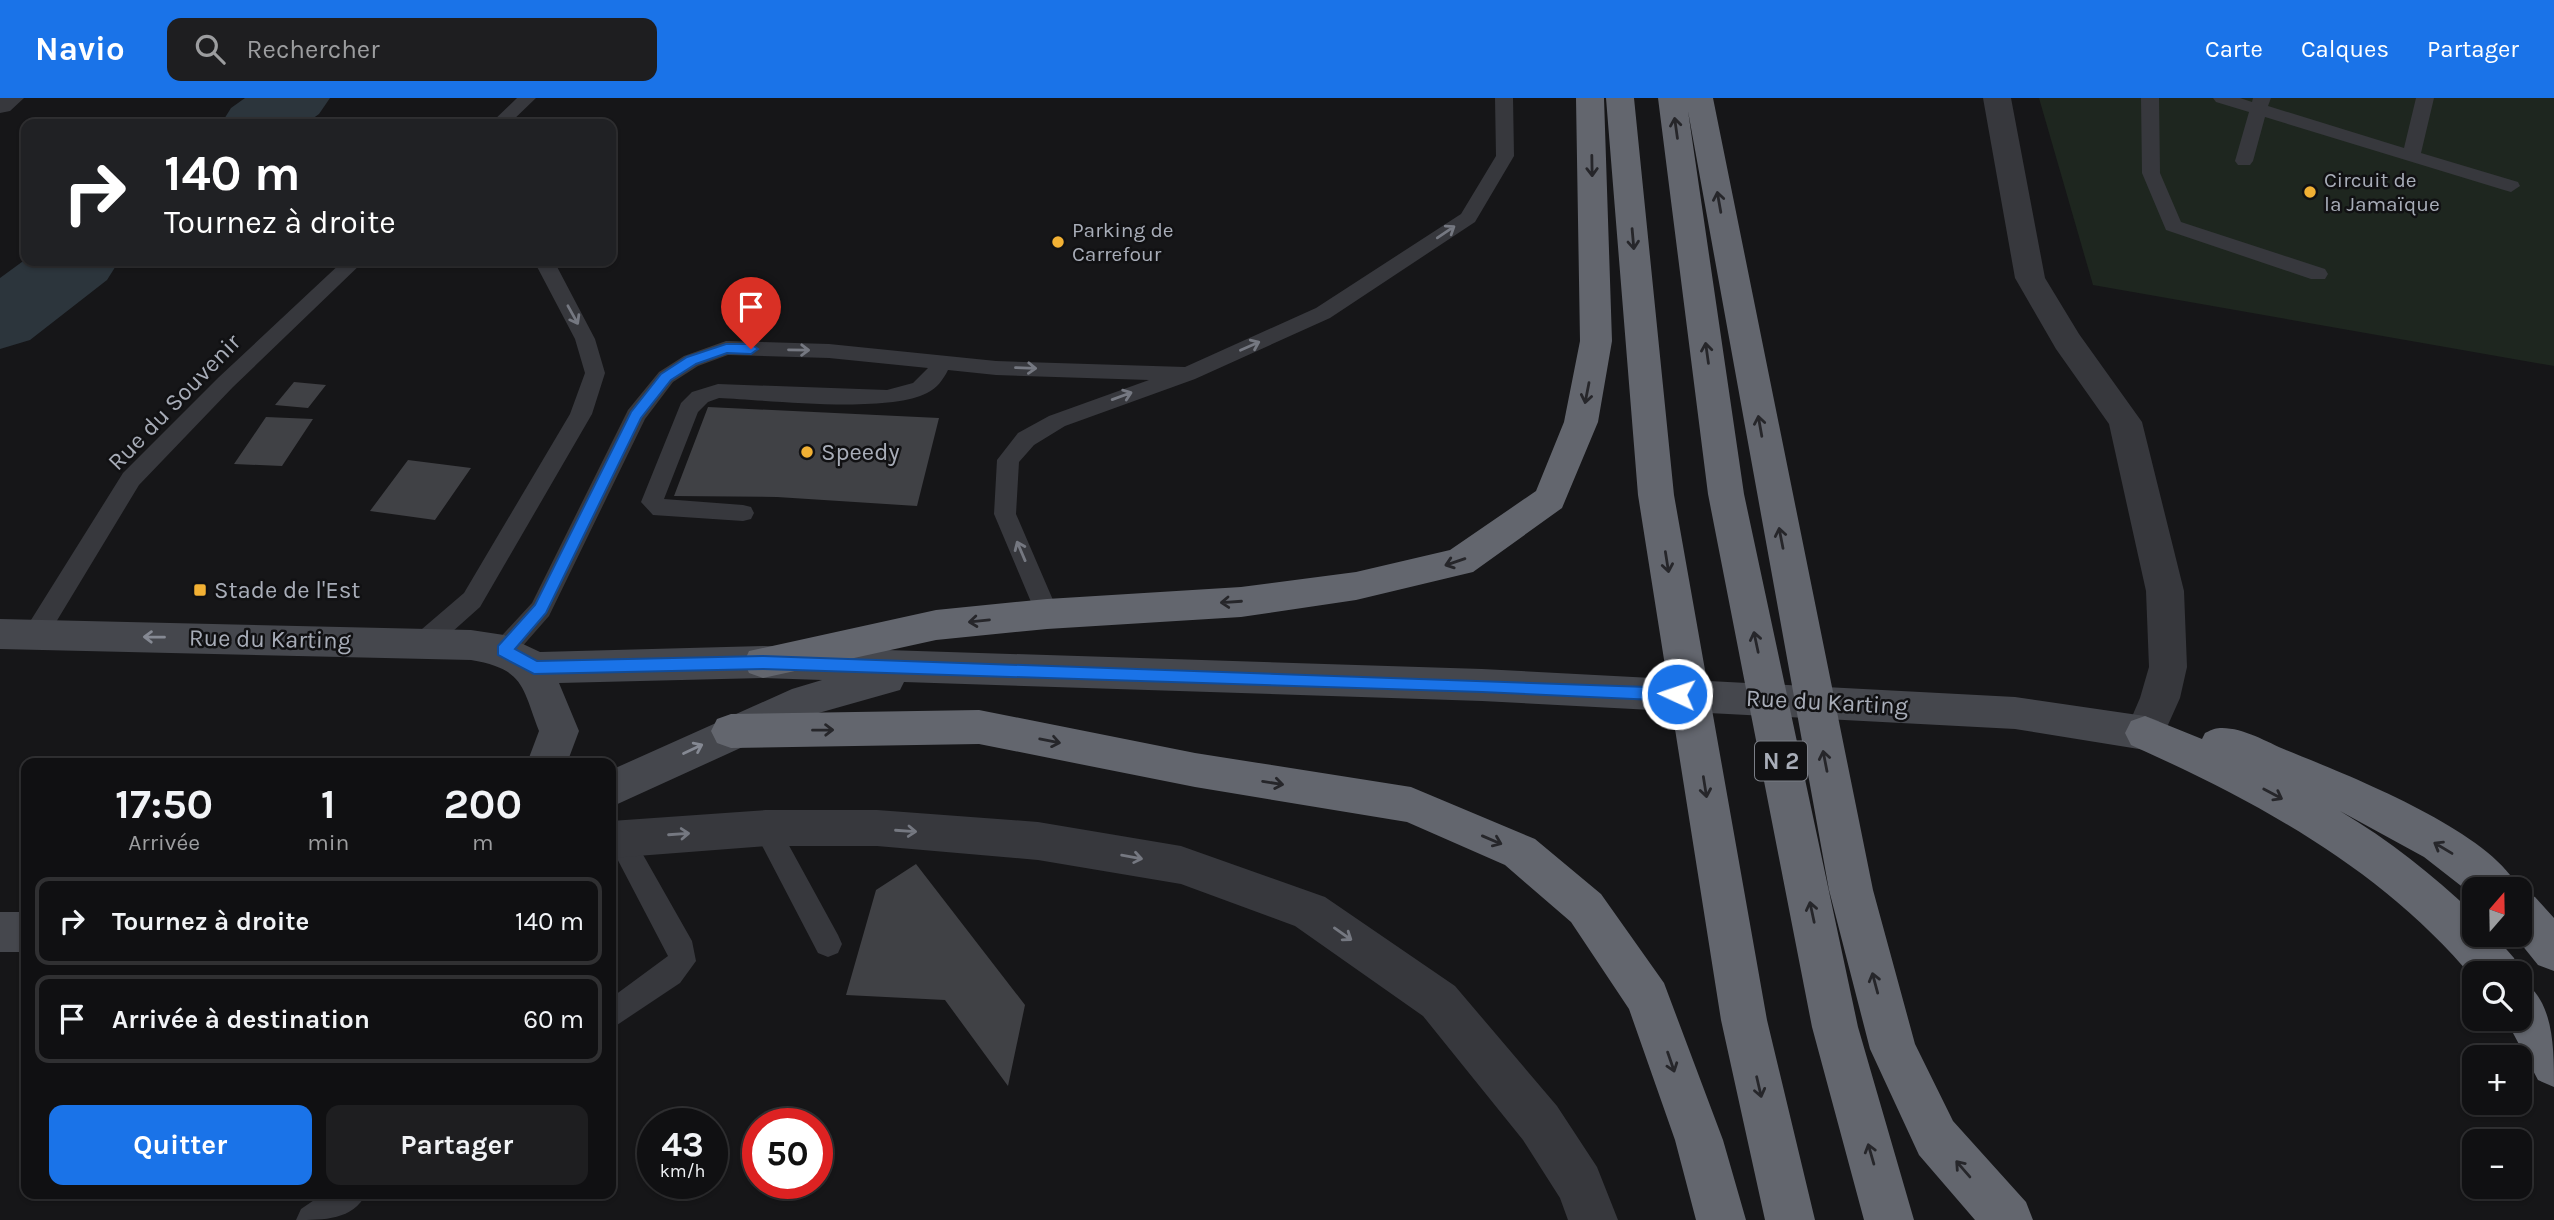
<!DOCTYPE html>
<html lang="fr">
<head>
<meta charset="utf-8">
<style>
	:root { --surface:#101012; --page:#1e1e20; --text:#f1f3f6; --muted:#9c9d9f; --line:#303032; --accent:#1a73e8 }
	body { margin:0; font-family:Karla,sans-serif; background:var(--page); color:var(--text); height:100vh; display:flex; flex-direction:column; font-size:26px; white-space:nowrap }
	* { box-sizing:border-box; margin:0 }
	p { font-size:23px; color:var(--muted) }
	.icon { flex:none; width:38px; height:38px; fill:none; stroke:currentColor; stroke-width:2; stroke-linecap:round; stroke-linejoin:round }
	.map { position:relative; flex:1; overflow:hidden }
	.sheet { position:absolute; left:21px; top:660px; width:595px; height:441px; display:flex; flex-direction:column; background:var(--surface); border-radius:14px; box-shadow:0 2px 5px #0004,0 0 0 2px var(--line) }
	.sheet>* { flex:none }
	.banner { position:absolute; left:21px; top:21px; width:595px; height:147px; border-radius:14px; box-shadow:0 2px 5px #0004,0 0 0 2px var(--line); background:#202124; color:#fff; overflow:hidden }
	.needle { width:46px; rotate:20deg }
	.controls { position:absolute; left:2462px; top:779px; display:grid; gap:14px }
	.controls a { display:grid; place-items:center; width:70px; height:70px; border-radius:14px; background:var(--surface); box-shadow:0 2px 5px #0004,0 0 0 2px var(--line); font-size:35px }
	.speed { position:absolute; left:637px; top:1010px; display:flex; gap:14px; font-size:35px; font-weight:700; text-align:center }
	.speed>* { display:grid; place-content:center; width:91px; height:91px; border-radius:50%; background:var(--surface); box-shadow:0 2px 5px #0004,0 0 0 2px var(--line); line-height:1 }
	.speed small { font-size:18px; font-weight:400 }
	.speed .limit { border:10px solid #d22; background:#fff; color:#111 }
	.pin { position:absolute; display:grid; place-items:center; width:60px; height:60px; color:#fff; margin:-72px -30px; border-radius:50% 50% 50% 0; rotate:-45deg; box-shadow:0 0 7px #0007 }
	.pin .icon { rotate:45deg }
	.me { position:absolute; width:77px; margin:-38px; rotate:273deg; stroke-linejoin:round; filter:drop-shadow(0 0 5px #0008) }
	.turn { display:flex; align-items:center; gap:24px; height:147px; padding:0 28px; font-size:32px }
	.turn .icon { width:91px; height:91px; stroke-width:2.5 }
	.turn b { display:block; font-size:49px; line-height:60px }
	.eta { display:flex; justify-content:space-evenly; align-items:center; height:119px; text-align:center }
	.eta b { font-size:42px; font-weight:700; line-height:49px }
	.cta { display:flex; gap:14px; margin-top:auto; padding:14px 28px }
	.cta a { flex:1; height:80px; border-radius:14px; background:var(--accent); color:#fff; font-size:28px; font-weight:700; line-height:80px; text-align:center }
	.cta a+a { background:var(--page); color:var(--text) }
	ul { padding:0; list-style:none }
	li { display:flex; align-items:center; gap:21px; height:88px; margin:0 14px 10px; padding:0 14px; border:4px solid var(--line); border-radius:14px }
	li div { flex:1 }
	li b { display:block; font-size:26px }
	li em { font-style:normal }
	header { display:flex; align-items:center; gap:42px; box-sizing:border-box; height:98px; padding:0 35px; background:var(--accent); color:#fff }
	header strong { font-size:33px }
	nav { display:flex; gap:38px; margin-inline-start:auto; font-size:24px }
	.search { width:490px; height:63px; background:var(--page); display:flex; align-items:center; gap:18px; box-sizing:border-box; padding:0 24px; border-radius:14px; color:var(--muted); font-size:26px }
	.map>svg:first-child { display:block }
	.green { fill:#1e261f }
	.lines { fill:none; stroke-linecap:round; stroke-linejoin:round }
	.river { fill:#2c353c; fill-rule:evenodd }
	.building { fill:#404145 }
	.lane { fill:#37383d; fill-rule:evenodd }
	.street { fill:#37383d; fill-rule:evenodd }
	.secondary { fill:#45474d; fill-rule:evenodd }
	.highway { fill:#63666e; fill-rule:evenodd }
	.oneway { stroke:#26262a }
	.oneway2 { stroke:#757881 }
	.oneway3 { stroke:#858993 }
	.route { fill:#1a73e8; stroke:#114b97; stroke-width:2 }
	.poi-dot { fill:#f2b134; stroke:#111113; stroke-width:2.5 }
	.labels { text-anchor:middle; dominant-baseline:central; stroke-width:5; stroke-linejoin:round; paint-order:stroke }
	.far-poi-label { font-size:21px; fill:#a8adb8; stroke:#111113; text-anchor:start }
	.shield { fill:#111113; stroke:#7b7e86; stroke-width:2 }
	.shield-label { font-size:23px; font-weight:bold; fill:#a8adb8 }
	.street-label { font-size:24px; fill:#a8adb8; stroke:#111113 }
	.poi-label { font-size:24px; fill:#a8adb8; stroke:#111113; text-anchor:start }
</style>
</head>
<body>
<header>
<strong>Navio</strong>
<div class="search"><svg class="icon" aria-label="search" viewBox="0 0 24 24"><circle cx="10" cy="10" r="6"/><path d="M15 15l6 6"/></svg>Rechercher</div>
<nav><a>Carte</a><a>Calques</a><a>Partager</a></nav>
</header>
<div class="map">
<svg width="2554" height="1122" viewBox="0 0 2554 1122">
	<rect width="100%" height="100%" fill="#161618"/>
	<path class="green" d="M2039,0H2554V268L2093,187Z"/>
	<g class="lines">
		<path class="river" d="M245,0H330L319,16L305,26H221L231,10Z
			M26,161L119,163L107,182L30,242L0,251V180Z"/>
	</g>
	<path class="building" d="M294,284L326,287L308,310L275,307Z
		M708,309L939,320L917,408L777,399L674,398Z
		M266,319L313,321L282,368L234,366Z
		M408,362L471,370L435,422L370,413Z
		M916,766L1025,907L1008,988L945,902L846,897L876,792Z"/>
	<g class="lines">
		<path class="lane" d="M517,0H536L509,26H490Z
			M1495,0H1513L1514,58L1475,124L1330,220L1195,281L1065,328L1034,347L1019,364L1016,416L1059,516L1055,523L1047,525L1039,523L994,416L997,362L1018,335L1049,318L1149,282L996,277L948,272C943,282 937,290 927,295C887,316 768,302 719,300L708,304L698,314L664,401L743,407L751,409L754,415L751,421L743,423L653,417L641,404L681,305L692,294L718,286L887,292L913,285L928,270L829,260L728,257L698,268L673,284L645,321L549,518L513,559L504,562L495,559L492,552L495,545L532,505L628,312L659,274L684,258L726,243L829,246L996,263L1185,269L1316,210L1461,116L1496,58Z
			M2141,0H2159L2160,75L2181,124L2325,171L2328,176L2325,181H2311L2166,132L2142,75Z
			M2213,0H2240L2252,4L2253,0H2271L2268,8L2404,50L2416,0H2434L2421,55L2518,84L2520,88L2511,94L2504,92L2265,19L2253,63L2250,67H2238L2235,63L2249,14L2216,4Z
			M343,163H364L233,289L139,387L44,544L35,547L26,544L23,537L26,530L123,375L219,279Z
			M534,163H554L595,241L605,275L592,316L480,509L433,551L424,554L415,551L412,544L415,537L464,495L570,316L585,275L575,241Z
			M766,718L775,722L838,837L842,846L838,855L828,859L818,855L757,738L753,730L757,722Z
			M620,728L629,732L692,843L696,863L680,885L611,931V900L668,858L611,749V732Z
			M323,1096H366C353,1122 324,1122 296,1122L301,1111Z"/>
		<path class="street" d="M0,0H24L10,13L0,15Z
			M1983,0H2011L2045,180L2079,236L2142,324L2184,493L2187,569L2180,600L2159,647L2145,652L2131,647L2125,635L2140,600L2149,569L2146,493L2109,326L2056,251L2015,180Z
			M766,712H877L1038,724L1181,748L1325,799L1455,888L1557,1008L1597,1069L1618,1122H1568L1560,1100L1523,1042L1423,918L1295,828L1181,786L1038,762L877,748H766L611,760V723Z"/>
		<path class="secondary" d="M0,521L471,532L504,537L540,554L763,548L1482,571L2015,599L2145,618L2159,623L2165,635L2159,647L2145,652L2015,631L1482,603L904,584L900,592L815,616L611,709V672L792,591L822,582L763,580L559,585L579,633L567,665H527L539,633C522,588 524,571 471,562L0,551Z
			M0,814H26V854H0Z"/>
		<path class="highway" d="M1576,0H1604L1612,243L1598,324L1562,410L1473,474L1356,502L1241,519L1047,531L936,542L763,580L749,575L744,564L749,553L936,512L1047,501L1241,489L1356,474L1450,452L1536,393L1564,324L1580,243Z
			M1606,0H1634L1674,397L1767,922L1815,1122H1765L1721,922L1638,397Z
			M1658,0H1713L1873,792L1915,946L1953,1023L2026,1104L2033,1122H1975L1919,1057L1870,951L1829,792L1688,13L1744,396L1858,929L1914,1122H1864L1812,929L1708,396Z
			M979,612L1195,655L1411,689L1535,741L1601,796L1664,885L1723,1042L1746,1122H1696L1675,1042L1629,911L1571,824L1505,767L1407,724L1195,689L979,646L731,650L717,645L711,633L717,621L731,616Z
			M2145,618L2202,641L2205,635C2209,633 2215,630 2220,630C2242,629 2267,644 2286,652C2345,676 2492,733 2519,791H2474V798L2424,759L2340,713C2389,742 2433,777 2474,816V836H2493L2514,860L2520,875V876L2474,875V881C2382,771 2260,705 2131,647L2125,635L2131,623Z
			M2520,793L2535,799L2554,820V873L2538,867L2513,836H2520Z
			M2520,882C2554,900 2554,950 2554,989L2538,982L2505,920H2520Z"/>
	</g>
	<defs><path id="oneway-shaft" d="M-6 0H5M1.5-3L5.5 0L1.5 3" fill="none" stroke-width="1.6" stroke-linecap="round" stroke-linejoin="round" transform="scale(1.75)"/></defs>
	<g class="oneway">
		<use href="#oneway-shaft" transform="translate(1676 30) rotate(-98)"/>
		<use href="#oneway-shaft" transform="translate(1592 68) rotate(89)"/>
		<use href="#oneway-shaft" transform="translate(1719 104) rotate(-100)"/>
		<use href="#oneway-shaft" transform="translate(1633 141) rotate(85)"/>
		<use href="#oneway-shaft" transform="translate(1707 255) rotate(-98)"/>
		<use href="#oneway-shaft" transform="translate(1587 295) rotate(101)"/>
		<use href="#oneway-shaft" transform="translate(1760 328) rotate(-100)"/>
		<use href="#oneway-shaft" transform="translate(1781 440) rotate(-101)"/>
		<use href="#oneway-shaft" transform="translate(1455 464) rotate(161)"/>
		<use href="#oneway-shaft" transform="translate(1667 464) rotate(81)"/>
		<use href="#oneway-shaft" transform="translate(1231 504) rotate(176)"/>
		<use href="#oneway-shaft" transform="translate(979 523) rotate(174)"/>
		<use href="#oneway-shaft" transform="translate(1756 544) rotate(-102)"/>
		<use href="#oneway-shaft" transform="translate(823 632) rotate(-1)"/>
		<use href="#oneway-shaft" transform="translate(1050 643) rotate(11)"/>
		<use href="#oneway-shaft" transform="translate(1825 663) rotate(-101)"/>
		<use href="#oneway-shaft" transform="translate(1273 685) rotate(9)"/>
		<use href="#oneway-shaft" transform="translate(1705 689) rotate(81)"/>
		<use href="#oneway-shaft" transform="translate(2273 696) rotate(28)"/>
		<use href="#oneway-shaft" transform="translate(1492 742) rotate(23)"/>
		<use href="#oneway-shaft" transform="translate(2443 750) rotate(-149)"/>
		<use href="#oneway-shaft" transform="translate(1812 814) rotate(-102)"/>
		<use href="#oneway-shaft" transform="translate(1875 885) rotate(-105)"/>
		<use href="#oneway-shaft" transform="translate(1671 964) rotate(71)"/>
		<use href="#oneway-shaft" transform="translate(1759 989) rotate(77)"/>
		<use href="#oneway-shaft" transform="translate(1871 1056) rotate(-106)"/>
		<use href="#oneway-shaft" transform="translate(1963 1071) rotate(-131)"/>
	</g>
	<g class="oneway2">
		<use href="#oneway-shaft" transform="translate(1446 134) rotate(-34)"/>
		<use href="#oneway-shaft" transform="translate(573 217) rotate(61)"/>
		<use href="#oneway-shaft" transform="translate(1250 248) rotate(-24)"/>
		<use href="#oneway-shaft" transform="translate(799 252) rotate(1)"/>
		<use href="#oneway-shaft" transform="translate(1026 270) rotate(2)"/>
		<use href="#oneway-shaft" transform="translate(1122 298) rotate(-20)"/>
		<use href="#oneway-shaft" transform="translate(1021 453) rotate(-113)"/>
		<use href="#oneway-shaft" transform="translate(906 733) rotate(4)"/>
		<use href="#oneway-shaft" transform="translate(679 736) rotate(-4)"/>
		<use href="#oneway-shaft" transform="translate(1132 759) rotate(10)"/>
		<use href="#oneway-shaft" transform="translate(1343 836) rotate(35)"/>
	</g>
	<g class="oneway3">
		<use href="#oneway-shaft" transform="translate(154 539) rotate(-179)"/>
		<use href="#oneway-shaft" transform="translate(693 651) rotate(-25)"/>
	</g>
	<path class="route" d="M726,246H751L758,251L751,256L727,255L696,266L671,282L641,320L546,515L515,551L537,563L763,558L1677,590L1685,596L1677,603L1482,594L763,571L534,576L498,557V548L535,507L631,314L661,276L687,259Z"/>
	<g class="poi-dot">
		<circle cx="2310" cy="94" r="7"/>
		<circle cx="1058" cy="144" r="7"/>
		<circle cx="807" cy="354" r="7"/>
		<rect x="193" y="485" width="14" height="14" rx="3.5"/>
	</g>
	<g class="labels">
		<g class="far-poi-label">
			<text x="2324" y="82">Circuit de<tspan x="2324" dy="24">la Jamaïque</tspan></text>
			<text x="1072" y="132">Parking de<tspan x="1072" dy="24">Carrefour</tspan></text>
		</g>
		<rect class="shield" x="1755" y="643.5" width="52" height="39" rx="5"/>
		<g class="shield-label">
			<text x="1781" y="663">N 2</text>
		</g>
		<g class="street-label">
			<text transform="translate(174 304) rotate(-46)">Rue du Souvenir</text>
			<text transform="translate(270 541) rotate(1)">Rue du Karting</text>
			<text transform="translate(1827 604) rotate(3)">Rue du Karting</text>
		</g>
		<g class="poi-label">
			<text x="821" y="354">Speedy</text>
			<text x="214" y="492">Stade de l'Est</text>
		</g>
	</g>
</svg>
<div class="controls">
<a><svg class="needle" viewBox="-14 -14 28 28"><path d="M0-13l5 13h-10z" fill="#e53935"/><path d="M0 13l5-13h-10z" fill="#9c9d9f"/></svg></a>
<a><svg class="icon" aria-label="search" viewBox="0 0 24 24"><circle cx="10" cy="10" r="6"/><path d="M15 15l6 6"/></svg></a>
<a>+</a>
<a>−</a>
</div>
<div class="speed"><div>43<small>km/h</small></div><div class="limit">50</div></div>
<div class="pin" style="left:751px;top:251px;background:#d93025"><svg class="icon" aria-label="arrive" viewBox="0 0 24 24"><path d="M6 21V4h12l-3 4 3 4H6"/></svg></div>
<svg class="me" style="left:1677px;top:596px" viewBox="-20 -20 40 40"><circle r="17" fill="#1a73e8" stroke="#fff" stroke-width="3"/><path d="M0-11L8 9 0 5-8 9z" fill="#fff"/></svg>
<div class="banner">
<div class="turn"><svg class="icon" aria-label="right" viewBox="0 0 24 24"><path d="M7 20v-9h11M14 6l5 5-5 5"/></svg><div><b>140 m</b>Tournez à droite</div></div>
</div>
<section class="sheet">
<div class="eta">
<div><b>17:50</b><p>Arrivée</p></div>
<div><b>1</b><p>min</p></div>
<div><b>200</b><p>m</p></div>
</div>
<ul>
<li><svg class="icon" aria-label="right" viewBox="0 0 24 24"><path d="M7 20v-9h11M14 6l5 5-5 5"/></svg><div><b>Tournez à droite</b></div><em>140 m</em></li>
<li><svg class="icon" aria-label="arrive" viewBox="0 0 24 24"><path d="M6 21V4h12l-3 4 3 4H6"/></svg><div><b>Arrivée à destination</b></div><em>60 m</em></li>
</ul>
<div class="cta"><a>Quitter</a><a>Partager</a></div>
</section>
</div>
</body>
</html>
